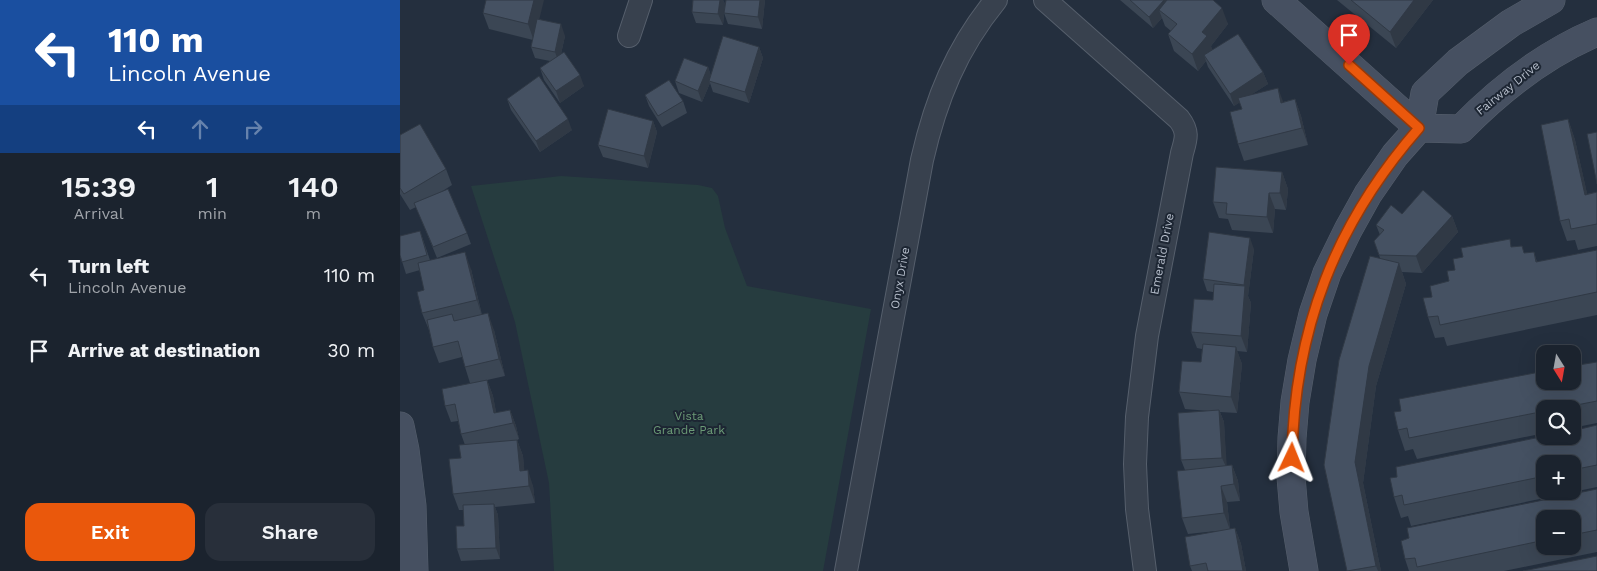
<!DOCTYPE html>
<html lang="en">
<head>
<meta charset="utf-8">
<style>
	:root { --surface:#1b232e; --page:#282f3a; --text:#f1f3f6; --muted:#a0a4aa; --line:#39404a; --accent:#ea580c }
	body { margin:0; font-family:"Work Sans",sans-serif; background:var(--page); color:var(--text); height:100vh; display:flex; flex-direction:column; font-size:19px; white-space:nowrap }
	* { box-sizing:border-box; margin:0 }
	p { font-size:16px; color:var(--muted) }
	.icon { flex:none; width:28px; height:28px; fill:none; stroke:currentColor; stroke-width:2; stroke-linecap:round; stroke-linejoin:round }
	.map { position:relative; flex:1; overflow:hidden }
	.side { display:flex; flex-direction:column; background:var(--surface); width:400px }
	.side>* { flex:none }
	.top-card { background:#1a4fa0; color:#fff; overflow:hidden }
	.needle { width:32px; rotate:169deg }
	.tools { position:absolute; left:1136px; top:345px; display:grid; gap:10px }
	.tools a { display:grid; place-items:center; width:45px; height:45px; border-radius:10px; background:var(--surface); box-shadow:0 5px 20px #0002,0 0 0 1px var(--line); font-size:25px }
	.pin { position:absolute; display:grid; place-items:center; width:42px; height:42px; color:#fff; margin:-51px -21px; border-radius:50% 50% 50% 0; rotate:-45deg; box-shadow:0 0 5px #0007 }
	.pin .icon { rotate:45deg }
	.me { position:absolute; width:55px; margin:-28px; rotate:2deg; stroke-linejoin:round; filter:drop-shadow(0 0 4px #0008) }
	.turn { display:flex; align-items:center; gap:18px; height:105px; padding:0 25px; font-size:22px }
	.turn .icon { width:65px; height:65px; stroke-width:2.5 }
	.turn b { display:block; font-size:35px; line-height:42px }
	.lanes { display:flex; align-items:center; height:48px; padding:0 25px; background:#0003; justify-content:center; gap:25px; direction:ltr }
	.lanes .off { opacity:.35 }
	.eta { display:flex; justify-content:space-evenly; align-items:center; height:85px; text-align:center }
	.eta b { font-size:30px; font-weight:600; line-height:35px }
	.primary-button { display:flex; gap:10px; margin-top:auto; padding:10px 25px }
	.primary-button a { flex:1; height:58px; border-radius:15px; background:var(--accent); color:#fff; font-size:20px; font-weight:600; line-height:58px; text-align:center }
	.primary-button a+a { background:var(--page); color:var(--text) }
	ul { padding:0; list-style:none }
	li { display:flex; align-items:center; gap:15px; height:75px; padding:0 25px }
	li div { flex:1 }
	li b { display:block; font-size:19px }
	li em { font-style:normal }
	main { display:flex; flex:1; min-height:0 }
	.map>svg:first-child { display:block }
	.green { fill:#263c3f }
	.lines { fill:none; stroke-linecap:round; stroke-linejoin:round }
	.street-casing { stroke:#565f6c; stroke-width:24 }
	.secondary-casing { stroke:#565f6c; stroke-width:29 }
	.street { stroke:#38414e; stroke-width:22 }
	.secondary { stroke:#465061; stroke-width:28 }
	.wall { fill:#3b4654; fill-rule:evenodd }
	.shaded-wall { fill:#303945 }
	.building { fill:#455162; stroke:#303945 }
	.route-casing { stroke:#983908; stroke-width:12 }
	.route { stroke:#ea580c; stroke-width:9 }
	.labels { text-anchor:middle; dominant-baseline:central; stroke-width:4; stroke-linejoin:round; paint-order:stroke }
	.street-label { font-size:12px; fill:#b4bcc9; stroke:#1d2633 }
	.park-label { font-size:12px; fill:#6b9a76; stroke:#1d2633 }
</style>
</head>
<body>
<main>
<section class="side">
<div class="top-card">
<div class="turn"><svg class="icon" aria-label="left" viewBox="0 0 24 24"><path d="M17 20v-9H6M10 6l-5 5 5 5"/></svg><div><b>110 m</b>Lincoln Avenue</div></div>
<div class="lanes"><svg class="icon" aria-label="left" viewBox="0 0 24 24"><path d="M17 20v-9H6M10 6l-5 5 5 5"/></svg><svg class="icon off" aria-label="ahead" viewBox="0 0 24 24"><path d="M12 20V5M6 11l6-6 6 6"/></svg><svg class="icon off" aria-label="right" viewBox="0 0 24 24"><path d="M7 20v-9h11M14 6l5 5-5 5"/></svg></div>
</div>
<div class="eta">
<div><b>15:39</b><p>Arrival</p></div>
<div><b>1</b><p>min</p></div>
<div><b>140</b><p>m</p></div>
</div>
<ul>
<li><svg class="icon" aria-label="left" viewBox="0 0 24 24"><path d="M17 20v-9H6M10 6l-5 5 5 5"/></svg><div><b>Turn left</b><p>Lincoln Avenue</p></div><em>110 m</em></li>
<li><svg class="icon" aria-label="arrive" viewBox="0 0 24 24"><path d="M6 21V4h12l-3 4 3 4H6"/></svg><div><b>Arrive at destination</b></div><em>30 m</em></li>
</ul>
<div class="primary-button"><a>Exit</a><a>Share</a></div>
</section>
<div class="map">
<svg width="1197" height="571" viewBox="0 0 1197 571">
	<rect width="100%" height="100%" fill="#242f3e"/>
	<path class="green" d="M161,176L298,185L312,188L318,196L325,228L347,286L471,309L423,571H154L149,483L115,322L71,186Z"/>
	<g class="lines">
		<defs>
			<path id="street" d="M645,0L779,119C789,132 786,139 782,153L747,336L737,417L735,464L737,509L745,571
				M229,36L241,0
				M446,571L522,160C536,99 556,49 596,0"/>
			<path id="secondary" d="M876,0L1019,128
				M1019,128L1061,129C1100,89 1145,54 1197,32
				M0,426L5,450L12,506L14,571
				M904,571L894,512L891,477L892,438L895,402L902,360L913,314L927,273L948,230L968,194L995,155L1019,128L1025,93L1058,62L1111,23L1151,0"/>
		</defs>
		<use href="#street" class="street-casing"/>
		<use href="#secondary" class="secondary-casing"/>
		<use href="#street" class="street"/>
		<use href="#secondary" class="secondary"/>
	</g>
	<path class="wall" d="M293,0H323L325,4L323,25L296,23L292,12Z
		M326,0H365L362,29L328,24L324,13Z
		M720,0H813L828,24L811,46L812,50L863,72L868,84L852,94L883,102L895,99L901,116L908,145L844,161L838,144L842,109L840,102L834,106L808,67L806,61L798,71L774,51L768,34L771,31L765,26L762,18L753,28Z
		M937,0H1033L996,48Z
		M83,13L140,19L165,36L161,54L184,86L160,103L144,80L140,68L150,61L135,58L131,47L133,40L89,29Z
		M359,47L363,58L349,103L313,92L310,83L302,102L279,93L275,81L308,67L311,76Z
		M245,95L283,101L287,113L262,127L249,106Z
		M107,99L172,130L140,152L111,110Z
		M1168,119L1175,140L1187,194L1197,192V246L1178,250L1175,240L1167,241L1160,221Z
		M253,121L257,132L248,168L203,157L198,145Z
		M0,135L46,169L52,185L38,194L67,233L71,244L37,258L16,207L10,210L0,194Z
		M882,172L888,189L886,210L875,209L873,233L832,230L828,219L819,218L813,202Z
		M1002,214L1052,216L1058,232L1022,273L1002,272L1006,284L976,386L963,483L981,571H947L980,258L974,241L980,235L976,225Z
		M20,231L30,260L71,269L82,315L94,330L105,376L87,380L93,396L96,413L110,410L116,426L119,439L117,440L123,456L124,470L133,486L135,503L95,507L98,515L100,559L61,561L57,549L64,526L63,510H59L53,494L61,458L65,445L61,434L58,421L51,422L45,406L70,383L65,367L62,357L39,363L33,347L29,330L22,313L24,290L20,270L6,274L0,255Z
		M1122,246L1124,253L1134,252L1137,262L1197,250V315L1047,346L1044,337L1035,338L1028,317L1032,297L1049,281L1063,257L1112,247Z
		M854,249L848,296L851,303L847,352L837,351L842,364L837,413L820,412L824,422L826,465H832L838,481L840,501L827,502L830,529L835,528L841,544L846,571H792L790,566L816,531L788,534L782,518L785,470L781,460L809,411L785,409L779,392L801,362L802,349L797,348L791,332L813,300V292L807,291L803,279Z
		M1197,362V423L1172,428V409H1145V433L1017,459L1013,449L1005,451L998,430Z
		M1197,425V487L1011,526L1008,516L1001,518L994,497L997,477ZM1145,464H1172V491H1145Z
		M1197,489V552L1104,571H1009L1005,559ZM1145,519H1172V546H1145Z"/>
	<path class="shaded-wall" d="M134,0H144L134,41L128,24Z
		M320,0H323L325,4L323,25L318,14Z
		M360,0H365L362,29L358,17Z
		M764,0H778L759,10L762,18L753,28L749,17Z
		M1014,0H1033L996,48L990,32Z
		M822,8L828,24L811,46L813,52L804,55L806,61L798,71L792,54L802,32Z
		M161,24L165,36L159,63L155,52Z
		M359,47L363,58L349,103L345,92Z
		M308,67L312,79L309,81L310,83L302,102L298,91Z
		M863,72L868,84L834,106L830,94Z
		M180,75L184,86L160,103L156,91Z
		M878,88L884,104L881,103Z
		M895,99L901,116L908,145L902,128Z
		M168,119L172,130L140,152L136,141Z
		M1168,119L1175,140L1192,215L1185,195Z
		M253,121L257,132L248,168L244,156Z
		M882,172L888,189L886,210L880,193Z
		M869,193L875,209L873,233L867,217Z
		M1052,216L1058,232L1022,273L1016,256Z
		M850,238L854,249L848,296L851,303L847,352L841,336L845,287L844,285Z
		M65,252L71,269L82,317L77,300Z
		M999,263L1006,284L976,386L963,483L981,571H978L976,566L955,462L969,366Z
		M88,313L94,330L105,376L99,359Z
		M836,347L842,364L837,413L831,397Z
		M87,380L93,396L99,426L94,413Z
		M110,410L116,426L119,439L113,423Z
		M819,410L824,422L827,469L822,458Z
		M117,440L123,456L126,487L120,471Z
		M832,465L838,481L840,501L834,484Z
		M128,470L133,486L135,503L129,486Z
		M821,486L827,502L830,530L824,513Z
		M94,504L98,515L100,559L96,548Z
		M835,528L841,544L846,571H843Z"/>
	<path class="building" d="M86,0H134L128,24L83,13Z
		M293,0H320L318,14L292,12Z
		M326,0H360L358,17L324,13Z
		M730,0H764L749,17Z
		M767,0H813L822,8L802,32L807,36L792,54L768,34L777,24L759,10Z
		M951,0H1014L990,32Z
		M137,19L161,24L155,52L131,47Z
		M838,34L863,72L830,94L804,55Z
		M323,36L359,47L345,92L309,81Z
		M164,52L180,75L156,91L140,68Z
		M284,58L308,67L298,91L275,81Z
		M139,76L168,119L136,141L107,99Z
		M269,80L283,101L258,116L245,95Z
		M878,88L881,103L895,99L902,128L838,144L830,112L842,109L838,98Z
		M208,109L253,121L244,156L198,145Z
		M1168,119L1185,195L1197,192V224L1171,229L1169,219L1160,221L1141,125Z
		M20,124L46,169L4,194L0,188V135Z
		M1197,132V184L1187,134Z
		M816,167L882,172L880,193H869L867,217L826,214L827,203L813,202Z
		M48,189L67,233L33,247L14,203Z
		M1023,190L1052,216L1016,256L979,255L974,241L984,230L976,225L991,205L1002,214Z
		M20,231L27,255L2,262L0,255V236Z
		M809,232L850,238L844,285L803,279Z
		M1110,239L1111,247L1122,246L1124,253L1134,252L1136,262L1197,250V292L1040,325L1038,316L1028,317L1023,298L1032,297L1030,286L1049,281L1047,271L1055,270L1053,259L1063,257L1061,248Z
		M65,252L77,300L22,313L17,292L24,290L18,263Z
		M970,256L999,263L969,366L955,462L976,566L947,571L924,465L939,360Z
		M814,284L845,286L841,336L791,332L794,299L813,300Z
		M88,313L99,359L65,367L58,341L33,347L27,320L52,314L54,321Z
		M803,344L836,347L831,397L779,392L782,361L801,362Z
		M1197,362V401L1156,409H1145V411L1009,438L1007,428L998,430L994,412L1001,411L999,399L1145,371V381H1172V366Z
		M87,380L94,413L110,410L113,423L61,434L55,404L45,406L42,389Z
		M819,410L822,458L781,460L778,413Z
		M1197,425V465L1172,470V464H1145V476L1004,505L1002,495L994,497L990,478L997,477L996,467L1145,436H1172V431Z
		M117,440L120,471L128,470L129,486L53,494L49,459L61,458L59,445Z
		M832,465L834,484L821,486L824,513L782,518L777,471Z
		M1197,489V530L1172,535V519H1145V540L1017,567L1015,558L1005,559L1001,541L1009,538L1007,528Z
		M94,504L96,548L57,549L56,526H64L63,505Z
		M835,528L843,571H808L806,563L790,566L785,537Z
		M1197,556V571H1123Z"/>
	<g class="lines">
		<defs>
			<path id="route" d="M892,458C894,330 935,224 1019,128L949,65"/>
		</defs>
		<use href="#route" class="route-casing"/>
		<use href="#route" class="route"/>
	</g>
	<g class="labels">
		<g class="street-label">
			<text transform="translate(1108 88) rotate(-39)">Fairway Drive</text>
			<text transform="translate(762 254) rotate(-79)">Emerald Drive</text>
			<text transform="translate(500 278) rotate(-80)">Onyx Drive</text>
		</g>
		<g class="park-label">
			<text x="289" y="416">Vista<tspan x="289" dy="14">Grande Park</tspan></text>
		</g>
	</g>
</svg>
<div class="tools">
<a><svg class="needle" viewBox="-14 -14 28 28"><path d="M0-13l5 13h-10z" fill="#e53935"/><path d="M0 13l5-13h-10z" fill="#a0a4aa"/></svg></a>
<a><svg class="icon" aria-label="search" viewBox="0 0 24 24"><circle cx="10" cy="10" r="6"/><path d="M15 15l6 6"/></svg></a>
<a>+</a>
<a>−</a>
</div>
<div class="pin" style="left:949px;top:65px;background:#d93025"><svg class="icon" aria-label="arrive" viewBox="0 0 24 24"><path d="M6 21V4h12l-3 4 3 4H6"/></svg></div>
<svg class="me" style="left:892px;top:458px" viewBox="-20 -20 40 40"><path d="M0-17L14 15 0 8-14 15z" fill="#ea580c" stroke="#fff" stroke-width="4"/></svg>
</div>
</main>
</body>
</html>
